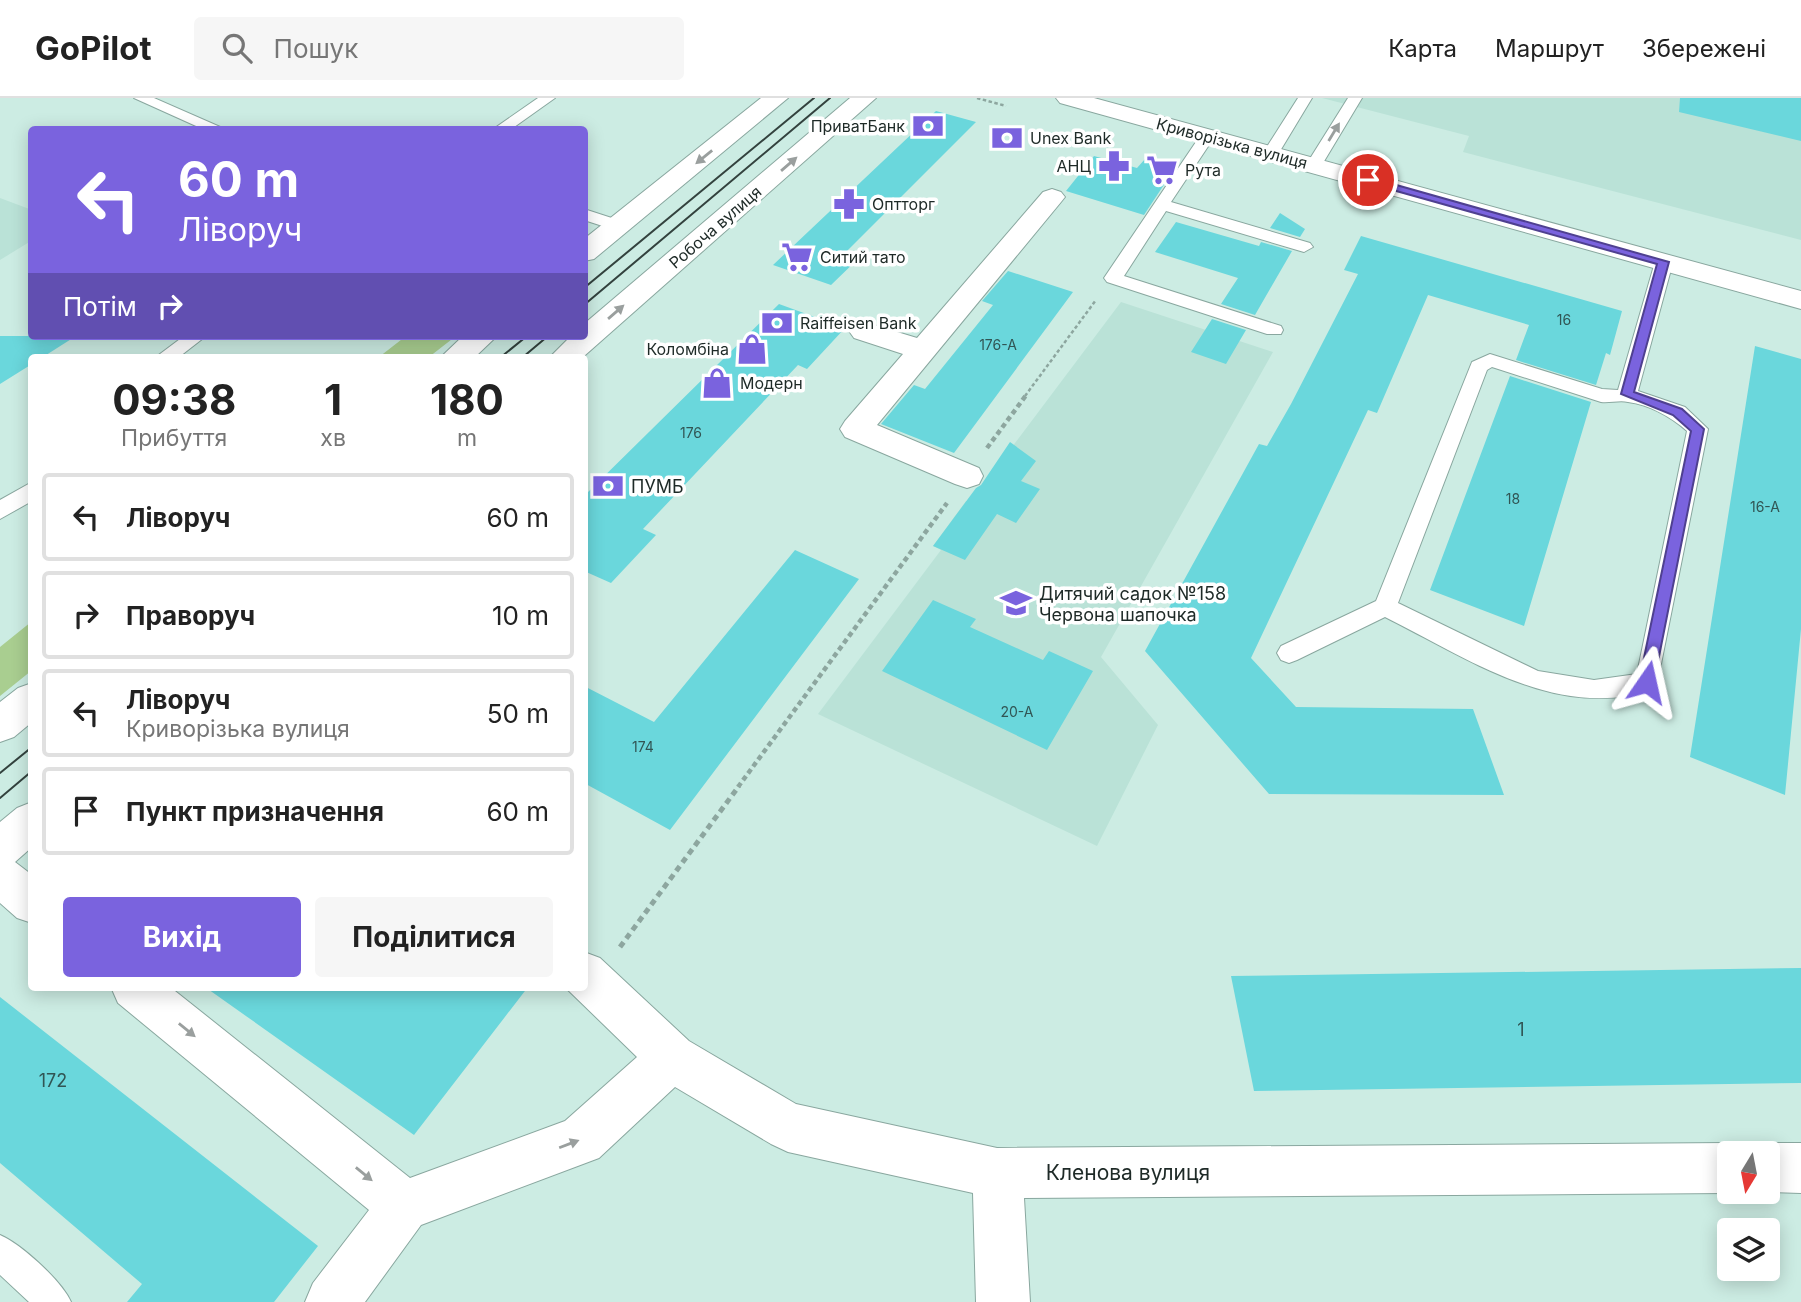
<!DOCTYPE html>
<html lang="uk">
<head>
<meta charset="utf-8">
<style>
	:root { --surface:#fff; --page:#f6f6f6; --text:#222; --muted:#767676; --line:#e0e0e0; --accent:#7a63de }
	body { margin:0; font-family:Inter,sans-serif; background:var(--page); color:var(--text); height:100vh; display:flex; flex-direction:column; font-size:26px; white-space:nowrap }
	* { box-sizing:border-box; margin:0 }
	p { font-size:23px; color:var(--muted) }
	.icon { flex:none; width:38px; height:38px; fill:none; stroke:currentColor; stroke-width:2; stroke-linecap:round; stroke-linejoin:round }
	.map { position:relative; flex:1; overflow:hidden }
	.sheet { position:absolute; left:28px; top:256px; width:560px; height:637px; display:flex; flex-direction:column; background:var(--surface); border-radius:7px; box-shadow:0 4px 18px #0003 }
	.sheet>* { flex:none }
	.hud { position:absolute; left:28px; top:28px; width:560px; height:214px; border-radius:7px; box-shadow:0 4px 18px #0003; background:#7a63de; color:#fff; overflow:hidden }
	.needle { width:46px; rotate:190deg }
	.buttons { position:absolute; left:1717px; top:1043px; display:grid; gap:14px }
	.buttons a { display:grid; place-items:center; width:63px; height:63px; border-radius:7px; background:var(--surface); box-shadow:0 4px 18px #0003; font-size:35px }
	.pin { position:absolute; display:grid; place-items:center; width:60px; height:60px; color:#fff; margin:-30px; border:4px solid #fff; border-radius:50%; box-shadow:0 2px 7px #0007 }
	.me { position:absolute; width:77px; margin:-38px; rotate:11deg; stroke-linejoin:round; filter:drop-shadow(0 0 5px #0008) }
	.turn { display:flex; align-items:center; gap:24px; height:147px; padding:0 35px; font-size:32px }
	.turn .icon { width:91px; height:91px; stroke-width:2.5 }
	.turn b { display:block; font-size:49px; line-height:60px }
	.then { display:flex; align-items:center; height:66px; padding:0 35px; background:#0003; gap:14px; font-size:26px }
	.eta { display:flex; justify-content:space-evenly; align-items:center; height:119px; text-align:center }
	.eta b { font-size:42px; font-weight:700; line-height:49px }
	.action { display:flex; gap:14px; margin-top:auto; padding:14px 35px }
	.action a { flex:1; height:80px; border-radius:7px; background:var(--accent); color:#fff; font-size:28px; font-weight:700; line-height:80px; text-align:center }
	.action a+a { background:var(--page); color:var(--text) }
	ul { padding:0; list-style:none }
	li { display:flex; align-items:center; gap:21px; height:88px; margin:0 14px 10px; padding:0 21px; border:4px solid var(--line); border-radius:7px }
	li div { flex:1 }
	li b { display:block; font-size:26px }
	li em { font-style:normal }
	header { display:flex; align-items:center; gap:42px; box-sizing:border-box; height:98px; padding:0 35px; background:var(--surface); border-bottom:2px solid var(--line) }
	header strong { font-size:33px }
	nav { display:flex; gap:38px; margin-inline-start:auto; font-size:24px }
	.search { width:490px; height:63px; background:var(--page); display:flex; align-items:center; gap:18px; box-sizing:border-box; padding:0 24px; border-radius:7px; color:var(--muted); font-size:26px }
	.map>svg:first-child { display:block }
	.built { fill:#bae2d7 }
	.green { fill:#a9ce90 }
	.building { fill:#6ad7dc }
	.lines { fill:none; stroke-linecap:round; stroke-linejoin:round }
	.service-casing { stroke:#89a79f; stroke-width:2 }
	.minor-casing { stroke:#89a79f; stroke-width:2 }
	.primary-casing { stroke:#89a79f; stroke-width:2 }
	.path-far2 { stroke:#8da69f; stroke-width:2.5; stroke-dasharray:3.5 2.5; stroke-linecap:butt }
	.path-far1 { stroke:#8da69f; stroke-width:4.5; stroke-dasharray:5 3.5; stroke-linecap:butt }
	.path { stroke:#8da69f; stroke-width:5; stroke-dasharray:6 4.5; stroke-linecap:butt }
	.service { fill:#fff; fill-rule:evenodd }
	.minor { fill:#fff; fill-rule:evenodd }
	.primary { fill:#fff; fill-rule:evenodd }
	.tram { stroke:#33423e; stroke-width:2 }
	.oneway { fill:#9a9f9e }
	.route { fill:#7a63de; stroke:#4f4090; stroke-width:2 }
	.labels { text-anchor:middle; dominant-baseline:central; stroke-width:7; stroke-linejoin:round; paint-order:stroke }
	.number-label { font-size:14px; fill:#315554 }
	.far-poi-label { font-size:16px; fill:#1e2a27; stroke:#fff; text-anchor:start }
	.far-street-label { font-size:16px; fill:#1e2a27; stroke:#fff }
	.poi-label { font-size:18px; fill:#1e2a27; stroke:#fff; text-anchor:start }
	.near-number-label { font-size:18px; fill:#315554 }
	.near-street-label { font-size:21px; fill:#1e2a27; stroke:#fff }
</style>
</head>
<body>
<header>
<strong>GoPilot</strong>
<div class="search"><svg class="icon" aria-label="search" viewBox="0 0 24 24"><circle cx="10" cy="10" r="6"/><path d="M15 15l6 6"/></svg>Пошук</div>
<nav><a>Карта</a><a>Маршрут</a><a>Збережені</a></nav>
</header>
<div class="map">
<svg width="1801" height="1204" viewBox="0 0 1801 1204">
	<rect width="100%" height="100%" fill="#ccece3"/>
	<path class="built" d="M1322,0H1801V142L1463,54L1469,38Z
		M0,100L32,112L31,143L0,162Z
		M1121,204L1273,254L1101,559L1158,627L1097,748L818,616L941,452L933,448L966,403L980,409L994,373Z"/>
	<path class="green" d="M406,238H456L429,259H379Z
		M31,524V573L0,598V549Z"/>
	<path class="building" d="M1680,0H1801V43L1679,14Z
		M936,13L976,24L847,153L861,158L831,187L773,167Z
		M1094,58L1137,70L1145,61L1175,70L1144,117L1066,93Z
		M1280,115L1305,131L1300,139L1270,130Z
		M1176,124L1259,148L1261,144L1292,153L1255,217L1221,206L1238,180L1155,154Z
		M1361,138L1622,213L1610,257L1606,255L1596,287L1516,262L1529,227L1428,197L1377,315L1368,312L1251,560L1296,609L1473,611L1504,697L1269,696L1145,553L1259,346L1267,348L1291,306L1358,176L1344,172Z
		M1008,173L1073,194L954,355L881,326L914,287L925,291L993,207L982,203Z
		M779,206L845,230L807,271L798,267L643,431L656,437L611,485L584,473V398Z
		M1212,221L1246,232L1226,266L1191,254Z
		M0,238H76L43,259H32V266L0,286Z
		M1755,248L1801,261V531L1785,697L1690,659Z
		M1510,278L1591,304L1524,528L1430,492Z
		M1010,344L1036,363L1021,383L1040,391L1016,425L997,416L965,462L933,448L976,390L981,387Z
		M795,452L859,481L670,732L584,685V588L654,624Z
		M933,502L976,521L970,529L1043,562L1049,553L1093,573L1047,652L882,573Z
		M1801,870V985L1254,993L1231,878Z
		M205,889H528L414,1037Z
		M0,899L318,1148L274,1204H127L142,1186L0,1065Z"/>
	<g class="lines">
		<defs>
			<path id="service" d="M134,0H154L227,32H205Z
				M538,0H555L510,32H492Z
				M1298,0H1312L1277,58H1265L1263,55Z
				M1348,0H1362L1320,70H1308L1306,67Z
				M1207,33L1215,38L1171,104L1310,145L1313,149L1304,154L1166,113L1124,178L1281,228L1283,232L1281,236H1267L1107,184L1104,180L1202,35Z
				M584,111L624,124L626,128L618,133L584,122Z
				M1664,159L1673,164L1638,293L1685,309L1708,331L1656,591C1558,624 1469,561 1385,519L1297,562L1289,565L1281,562L1277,555L1281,548L1376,503L1472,264L1490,256L1602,291L1618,292L1655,164ZM1492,269L1601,304C1610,305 1620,302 1628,304C1650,307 1671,319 1687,333L1637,576L1594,582L1538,573L1398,505L1487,272Z
				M184,238H206L179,259H156Z
				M32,384V403L0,421V402Z
				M0,1137C21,1146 62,1183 71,1204H29L0,1177Z"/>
			<path id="minor" d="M1052,91L1061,94L1065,99L1061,104L877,327L979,370L983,378L979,386L967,390L955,386L845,339L840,331L845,323L903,256L854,240L849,233L854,226L864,224L917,240L1043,94Z
				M0,758L15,764L32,777V825L17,820L0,805Z
				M584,854L600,860L689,943L796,1006L997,1050L1729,1045L1748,1055H1729V1094H1732L1729,1095L1024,1100L1030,1204H976L973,1095L788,1054L771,1046L675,989L599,1060L421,1127L365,1204H305L313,1185L369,1112L118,905L111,889H170L410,1080L565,1023L637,959L568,892L567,889H584Z
				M1768,1045H1801V1095L1765,1094H1768V1055H1749Z"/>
			<path id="primary" d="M761,0H788L594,161L584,163V141Z
				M850,0H876L583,259H550L571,238H584V226Z
				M1056,0H1094L1801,193V211L1060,5Z
				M463,238H497L475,259H441Z
				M32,585V624L14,639L0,644V604L18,590Z
				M32,704V749L15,764L0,769V724L17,710Z"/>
		</defs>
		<use href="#service" class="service-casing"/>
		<use href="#minor" class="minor-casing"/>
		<use href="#primary" class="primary-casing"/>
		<path class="path-far2" d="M977,0L1006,8
			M1025,298L1096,202"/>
		<path class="path-far1" d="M987,350L1027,296
			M738,689L947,405"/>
		<path class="path" d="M620,849L739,688"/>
		<use href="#service" class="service"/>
		<use href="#minor" class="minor"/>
		<use href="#primary" class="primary"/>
		<path class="tram" d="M584,190L814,0
			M584,207L830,0
			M501,259L527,238
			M523,259L548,238
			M0,675L32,649
			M0,700L32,673"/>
	</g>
	<defs><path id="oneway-solid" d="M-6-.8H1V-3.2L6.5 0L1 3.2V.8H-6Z" transform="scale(1.75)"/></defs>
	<g class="oneway">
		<use href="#oneway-solid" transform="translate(1334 34) rotate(-59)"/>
		<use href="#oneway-solid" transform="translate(704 59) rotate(141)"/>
		<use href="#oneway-solid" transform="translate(789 66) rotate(-41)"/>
		<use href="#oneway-solid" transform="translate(616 214) rotate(-41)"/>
		<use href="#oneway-solid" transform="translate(187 932) rotate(39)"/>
		<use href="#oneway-solid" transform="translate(569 1046) rotate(-21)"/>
		<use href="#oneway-solid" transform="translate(364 1076) rotate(39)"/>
	</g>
	<path class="route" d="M1368,79L1669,164L1634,294L1682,311L1704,331L1653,589L1647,591L1639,584L1691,333L1673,317L1621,296L1657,166L1364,84V80Z"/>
	<defs>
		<symbol id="bank-bare" viewBox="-9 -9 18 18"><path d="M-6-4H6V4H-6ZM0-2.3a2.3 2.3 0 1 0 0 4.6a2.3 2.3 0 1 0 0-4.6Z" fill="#7a63de" stroke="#fff" stroke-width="2.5" paint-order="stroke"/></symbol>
		<symbol id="pharmacy-bare" viewBox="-9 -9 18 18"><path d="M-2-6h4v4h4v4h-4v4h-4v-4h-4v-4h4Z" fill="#7a63de" stroke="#fff" stroke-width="2.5" paint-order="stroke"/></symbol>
		<symbol id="supermarket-bare" viewBox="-9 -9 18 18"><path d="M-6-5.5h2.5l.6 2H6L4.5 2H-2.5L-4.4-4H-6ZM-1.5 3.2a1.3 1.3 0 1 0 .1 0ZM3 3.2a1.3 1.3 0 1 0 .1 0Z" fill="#7a63de" stroke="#fff" stroke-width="2.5" paint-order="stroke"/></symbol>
		<symbol id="shop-bare" viewBox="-9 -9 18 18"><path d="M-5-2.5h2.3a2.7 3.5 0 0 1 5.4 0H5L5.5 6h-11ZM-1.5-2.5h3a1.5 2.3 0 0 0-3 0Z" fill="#7a63de" stroke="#fff" stroke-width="2.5" paint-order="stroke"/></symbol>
		<symbol id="school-bare" viewBox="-9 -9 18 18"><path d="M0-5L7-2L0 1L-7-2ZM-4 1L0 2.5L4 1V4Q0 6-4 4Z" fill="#7a63de" stroke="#fff" stroke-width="2.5" paint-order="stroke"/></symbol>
	</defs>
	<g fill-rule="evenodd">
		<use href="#bank-bare" x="906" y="6" width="44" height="44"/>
		<use href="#bank-bare" x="985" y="18" width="44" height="44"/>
		<use href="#pharmacy-bare" x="1092" y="46" width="44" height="44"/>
		<use href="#supermarket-bare" x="1140" y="50" width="44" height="44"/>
		<use href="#pharmacy-bare" x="827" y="84" width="44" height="44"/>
		<use href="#supermarket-bare" x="775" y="137" width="44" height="44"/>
		<use href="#bank-bare" x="755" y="203" width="44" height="44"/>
		<use href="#shop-bare" x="730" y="229" width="44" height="44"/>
		<use href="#shop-bare" x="695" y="263" width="44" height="44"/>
		<use href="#bank-bare" x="586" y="366" width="44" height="44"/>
		<use href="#school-bare" x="994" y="483" width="44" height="44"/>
	</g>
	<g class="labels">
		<g class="number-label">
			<text x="1564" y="221">16</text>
			<text x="998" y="246">176-А</text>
			<text x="691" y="334">176</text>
			<text x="1513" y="400">18</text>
			<text x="1765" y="408">16-А</text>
			<text x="1017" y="613">20-А</text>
			<text x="643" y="648">174</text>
		</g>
		<g class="far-poi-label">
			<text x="905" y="28" text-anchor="end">ПриватБанк</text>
			<text x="1030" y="40">Unex Bank</text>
			<text x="1091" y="68" text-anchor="end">АНЦ</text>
			<text x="1185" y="72">Рута</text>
			<text x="872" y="106">Оптторг</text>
			<text x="820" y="159">Ситий тато</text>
			<text x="800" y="225">Raiffeisen Bank</text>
			<text x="729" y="251" text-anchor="end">Коломбіна</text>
			<text x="740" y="285">Модерн</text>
		</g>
		<g class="far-street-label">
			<text transform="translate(1232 45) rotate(15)">Криворізька вулиця</text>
			<text transform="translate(715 129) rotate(-41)">Робоча вулиця</text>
		</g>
		<g class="poi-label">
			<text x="631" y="388">ПУМБ</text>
			<text x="1039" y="495">Дитячий садок №158<tspan x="1039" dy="21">Червона шапочка</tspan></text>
		</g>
		<g class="near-number-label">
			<text x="1521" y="931">1</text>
			<text x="53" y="982">172</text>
		</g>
		<g class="near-street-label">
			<text x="1128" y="1074">Кленова вулиця</text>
		</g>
	</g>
</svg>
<div class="buttons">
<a><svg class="needle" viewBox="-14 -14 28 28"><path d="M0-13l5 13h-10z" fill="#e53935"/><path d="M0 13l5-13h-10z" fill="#767676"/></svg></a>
<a><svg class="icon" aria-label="layers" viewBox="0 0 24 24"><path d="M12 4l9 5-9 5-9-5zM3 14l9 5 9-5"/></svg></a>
</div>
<div class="pin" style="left:1368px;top:82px;background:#d93025"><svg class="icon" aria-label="arrive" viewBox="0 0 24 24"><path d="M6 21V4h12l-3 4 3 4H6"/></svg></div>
<svg class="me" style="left:1647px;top:584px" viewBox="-20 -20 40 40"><path d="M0-17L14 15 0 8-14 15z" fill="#7a63de" stroke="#fff" stroke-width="4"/></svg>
<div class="hud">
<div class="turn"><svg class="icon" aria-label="left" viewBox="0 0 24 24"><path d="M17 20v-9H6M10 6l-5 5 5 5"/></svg><div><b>60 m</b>Ліворуч</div></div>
<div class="then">Потім<svg class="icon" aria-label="right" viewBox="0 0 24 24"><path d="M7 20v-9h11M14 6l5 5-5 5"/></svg></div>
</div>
<section class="sheet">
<div class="eta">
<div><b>09:38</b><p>Прибуття</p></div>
<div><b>1</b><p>хв</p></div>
<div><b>180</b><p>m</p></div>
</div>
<ul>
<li><svg class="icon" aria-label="left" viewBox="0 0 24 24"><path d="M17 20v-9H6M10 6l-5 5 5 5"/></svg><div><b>Ліворуч</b></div><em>60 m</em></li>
<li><svg class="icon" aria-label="right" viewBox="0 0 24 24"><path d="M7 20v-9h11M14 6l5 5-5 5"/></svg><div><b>Праворуч</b></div><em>10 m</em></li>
<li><svg class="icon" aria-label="left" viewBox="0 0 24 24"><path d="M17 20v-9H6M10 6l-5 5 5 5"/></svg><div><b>Ліворуч</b><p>Криворізька вулиця</p></div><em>50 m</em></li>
<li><svg class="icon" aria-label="arrive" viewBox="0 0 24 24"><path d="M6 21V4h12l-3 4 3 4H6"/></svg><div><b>Пункт призначення</b></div><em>60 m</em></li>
</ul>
<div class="action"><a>Вихід</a><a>Поділитися</a></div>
</section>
</div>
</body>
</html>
